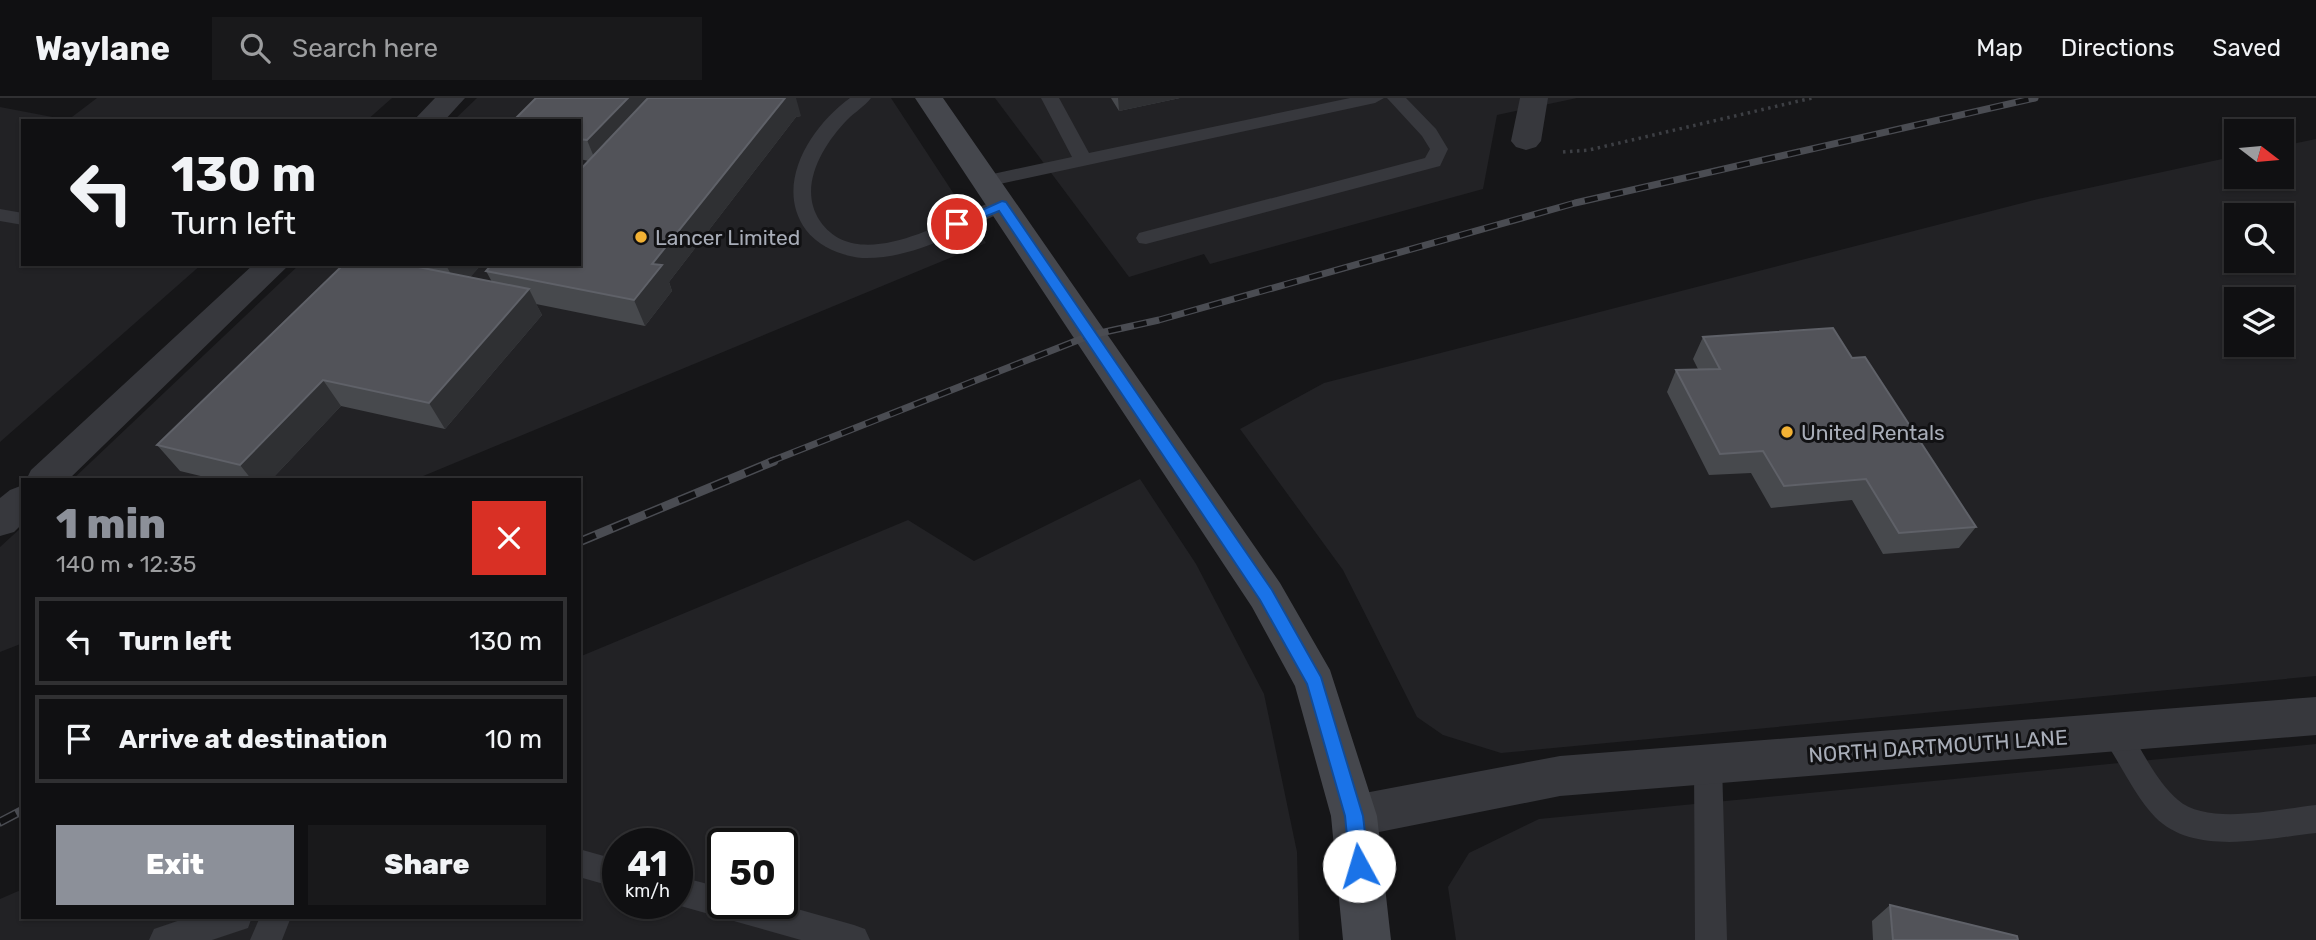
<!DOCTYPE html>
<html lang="en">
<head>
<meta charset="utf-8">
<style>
	:root { --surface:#101012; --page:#19191b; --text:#f1f3f6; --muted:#9c9d9f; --line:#303032; --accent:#8c9099 }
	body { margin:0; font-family:Rubik,sans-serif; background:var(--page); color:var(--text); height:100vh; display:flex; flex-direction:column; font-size:26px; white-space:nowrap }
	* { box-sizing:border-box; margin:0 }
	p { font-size:23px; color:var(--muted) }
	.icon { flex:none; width:38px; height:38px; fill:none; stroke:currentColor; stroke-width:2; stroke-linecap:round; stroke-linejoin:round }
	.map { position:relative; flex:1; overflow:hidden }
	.drawer { position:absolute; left:21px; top:380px; width:560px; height:441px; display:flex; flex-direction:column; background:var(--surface); border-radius:0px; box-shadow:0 2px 5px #0004,0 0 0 2px var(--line) }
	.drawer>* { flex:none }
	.guide { position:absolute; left:21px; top:21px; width:560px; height:147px; border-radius:0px; box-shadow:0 2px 5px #0004,0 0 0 2px var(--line); background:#101012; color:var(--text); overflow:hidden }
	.needle { width:46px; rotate:106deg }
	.controls { position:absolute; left:2224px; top:21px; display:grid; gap:14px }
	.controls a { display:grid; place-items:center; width:70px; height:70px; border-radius:0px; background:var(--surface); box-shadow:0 2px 5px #0004,0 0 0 2px var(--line); font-size:35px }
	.speed { position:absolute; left:602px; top:730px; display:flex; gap:14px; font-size:35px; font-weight:700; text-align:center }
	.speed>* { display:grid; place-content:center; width:91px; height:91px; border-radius:50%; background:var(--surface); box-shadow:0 2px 5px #0004,0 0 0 2px var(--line); line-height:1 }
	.speed small { font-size:18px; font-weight:400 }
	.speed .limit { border:4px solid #111; border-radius:10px; background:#fff; color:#111 }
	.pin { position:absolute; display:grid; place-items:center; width:60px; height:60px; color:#fff; margin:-30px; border:4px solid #fff; border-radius:50%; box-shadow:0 2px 7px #0007 }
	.me { position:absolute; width:77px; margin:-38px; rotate:354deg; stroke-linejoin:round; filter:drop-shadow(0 0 5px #0008) }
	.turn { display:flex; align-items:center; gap:24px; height:147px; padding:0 35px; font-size:32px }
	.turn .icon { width:91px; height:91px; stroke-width:2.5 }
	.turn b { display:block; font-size:49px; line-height:60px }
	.round { display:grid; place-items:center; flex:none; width:74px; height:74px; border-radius:0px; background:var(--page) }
	.overview { display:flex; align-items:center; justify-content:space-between; height:119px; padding:0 35px }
	h1 { font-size:42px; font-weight:800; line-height:52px; color:var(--accent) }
	.cta { display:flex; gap:14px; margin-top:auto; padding:14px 35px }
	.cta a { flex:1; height:80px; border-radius:0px; background:var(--accent); color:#fff; font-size:28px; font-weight:800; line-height:80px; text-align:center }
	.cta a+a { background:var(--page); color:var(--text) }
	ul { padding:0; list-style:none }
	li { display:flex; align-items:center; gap:21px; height:88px; margin:0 14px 10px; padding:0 21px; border:4px solid var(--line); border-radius:0px }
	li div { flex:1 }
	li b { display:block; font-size:26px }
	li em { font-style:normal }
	header { display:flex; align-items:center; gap:42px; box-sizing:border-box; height:98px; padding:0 35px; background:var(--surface); border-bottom:2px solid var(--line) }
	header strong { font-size:33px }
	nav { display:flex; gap:38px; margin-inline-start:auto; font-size:24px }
	.search { width:490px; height:63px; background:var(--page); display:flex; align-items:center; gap:18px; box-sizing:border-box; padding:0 24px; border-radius:0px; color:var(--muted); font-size:26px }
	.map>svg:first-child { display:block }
	.built { fill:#222225; fill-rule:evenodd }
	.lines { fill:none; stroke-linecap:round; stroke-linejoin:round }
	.path { stroke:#3d3f44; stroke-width:3.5; stroke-dasharray:2.5 4.5; stroke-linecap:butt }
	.service { fill:#37383d; fill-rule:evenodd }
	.minor { fill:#37383d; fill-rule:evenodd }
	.secondary { fill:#45474d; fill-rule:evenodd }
	.rail-far1-casing { stroke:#4a4c52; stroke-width:7 }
	.rail-casing { stroke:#4a4c52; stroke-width:9 }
	.rail-far1 { stroke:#111113; stroke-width:4.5; stroke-dasharray:13; stroke-linecap:butt }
	.rail { stroke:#111113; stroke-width:6; stroke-dasharray:18; stroke-linecap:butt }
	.wall { fill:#47494d }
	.shaded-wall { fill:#2f3033 }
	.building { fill:#525359; stroke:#5f6168; stroke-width:2 }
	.route { fill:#1a73e8; stroke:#114b97; stroke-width:2 }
	.poi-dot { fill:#f2b134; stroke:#111113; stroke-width:2.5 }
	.labels { text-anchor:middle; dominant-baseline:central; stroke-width:6; stroke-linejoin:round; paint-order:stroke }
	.poi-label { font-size:21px; fill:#a8adb8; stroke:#111113; text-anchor:start }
	.street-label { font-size:21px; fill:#a8adb8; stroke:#111113 }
</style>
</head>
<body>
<header>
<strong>Waylane</strong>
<div class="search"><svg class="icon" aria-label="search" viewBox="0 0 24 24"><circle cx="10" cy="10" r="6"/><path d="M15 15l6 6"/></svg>Search here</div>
<nav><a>Map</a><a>Directions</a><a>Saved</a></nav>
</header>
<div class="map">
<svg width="2316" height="842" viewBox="0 0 2316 842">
	<rect width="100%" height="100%" fill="#161618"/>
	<path class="built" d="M97,0H392L366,23H23V166H202L0,344V9L68,22Z
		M477,0H891L986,145L416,381L72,382L300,166H579V23H453Z
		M995,0H1577L1497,17L1483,91L1210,166L1204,156L1129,179Z
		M2316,41V578L1501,655L1443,637L1417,619L1343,472L1240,331L1324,285L2038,101L2236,58V79H2282V48ZM2236,117H2282V163H2236ZM2236,201H2282V247H2236Z
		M1140,381L1196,466L1264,596L1297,754L1299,842H0V801L23,791V819H579V559L908,422L974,463ZM618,746H677V805H618ZM723,746H782V805H723Z
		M23,428V545L0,554V449Z
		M2316,646V842H1456L1448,789L1469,755L1539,721Z"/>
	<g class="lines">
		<path class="path" d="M1563,54L1589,52L1812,0"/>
		<path class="service" d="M850,0H871C865,8 855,14 847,22C823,47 797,89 820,123C853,171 924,134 964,117C977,111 994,99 1009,103L1012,107L1009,111C964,131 913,162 862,160C842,158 819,149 806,132C773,87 811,28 850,0Z
			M1041,0H1059L1089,55L1350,0H1384L1375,5L986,89L979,87L976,83L979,79L1072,59Z
			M1387,0H1406L1436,31L1448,51L1440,68L1146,146L1139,145L1136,140L1139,135L1425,60L1430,51L1422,38Z
			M0,111L23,115V127L0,123Z
			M2115,622L2125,625C2141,650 2155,682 2178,702C2207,728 2279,711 2316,707V735C2268,740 2194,759 2155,719C2135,698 2121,667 2105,643L2101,634L2105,625Z
			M1708,653L1718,657L1722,666L1727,842H1695L1694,666L1698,657Z
			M579,751L618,762V790L579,779Z
			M677,778L723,790V805H776L854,827L865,831L870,842H801L677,807L673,805H677Z
			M189,819H252L248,830L212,842H149L154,831Z
			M260,819H291L282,842H250Z"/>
		<path class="minor" d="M435,0H465L444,23H413Z
			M1520,0H1548L1541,43L1536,49L1526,52L1516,49L1511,43Z
			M254,166H290L68,382H26L31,372Z
			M23,387V425L14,434L0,438V400L10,392Z
			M2316,599V637L1560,698L1354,739L1338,733L1331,718L1338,703L1354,697L1560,658Z"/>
		<path class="secondary" d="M915,0H943L1280,485L1330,572L1377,718L1391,842H1343L1331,718L1295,588L1252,509Z"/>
		<defs>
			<path id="rail-far1" d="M769,364L1091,237L1159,222L1575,105L2035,0"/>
			<path id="rail" d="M579,444L774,363
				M0,724L23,712"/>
		</defs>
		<use href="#rail-far1" class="rail-far1-casing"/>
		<use href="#rail" class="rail-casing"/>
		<use href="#rail-far1" class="rail-far1"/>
		<use href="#rail" class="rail"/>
	</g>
	<path class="wall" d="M1111,0H1180L1119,13Z
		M801,18L796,19L669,184L672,193L645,228L536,206L542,217L445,331L341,308L271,382H217L180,373L157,347L344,166H482L470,179L492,184L486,173L589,63L579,61V23Z
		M1703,239L1852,260L1976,429L1959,450L1883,456L1852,402L1771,410L1751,375L1709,377L1667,294L1676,272L1698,271L1693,261Z
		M1890,807L2018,842H1873L1872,823Z"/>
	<path class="shaded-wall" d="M628,0H656L596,64L587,42Z
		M785,0H796L801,18L796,19L669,184L672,193L645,228L634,202L652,166Z
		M1118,0H1180L1119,13Z
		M450,166H482L459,191L447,169Z
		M529,191L542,217L445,331L429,305Z
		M323,282L341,308L271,382H252L240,367Z"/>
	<path class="building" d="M536,0H628L587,42L579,41V23H513Z
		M648,0H785L652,166L662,167L634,202L486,173L492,166H579V73Z
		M344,166H403L529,191L429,305L323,282L240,367L157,347Z
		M431,166H450L447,169Z
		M1833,230L1852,260L1865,259L1976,429L1899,435L1866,381L1784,388L1763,353L1720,356L1676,272L1720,271L1703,239Z
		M1890,807L2017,838L2018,842H1893Z"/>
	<path class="route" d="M1002,103L1006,104L1272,492L1321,579L1363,718L1369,768L1366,774L1359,777L1352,774L1350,768L1345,718L1307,586L1260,502L999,113L957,130L951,126Z"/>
	<g class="poi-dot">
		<circle cx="641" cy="139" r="7"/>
		<circle cx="1787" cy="334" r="7"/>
	</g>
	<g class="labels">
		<g class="poi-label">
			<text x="655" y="139">Lancer Limited</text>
			<text x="1801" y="334">United Rentals</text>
		</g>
		<g class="street-label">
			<text transform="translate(1938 648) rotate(-4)">NORTH DARTMOUTH LANE</text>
		</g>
	</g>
</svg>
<div class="controls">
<a><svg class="needle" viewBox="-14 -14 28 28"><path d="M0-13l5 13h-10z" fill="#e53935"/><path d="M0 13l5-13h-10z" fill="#9c9d9f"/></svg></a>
<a><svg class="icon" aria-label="search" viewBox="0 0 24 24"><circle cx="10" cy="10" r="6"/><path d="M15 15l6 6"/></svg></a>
<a><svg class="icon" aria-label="layers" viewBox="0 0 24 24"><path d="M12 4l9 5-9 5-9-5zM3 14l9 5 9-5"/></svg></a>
</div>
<div class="speed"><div>41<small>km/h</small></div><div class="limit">50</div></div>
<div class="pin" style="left:957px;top:126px;background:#d93025"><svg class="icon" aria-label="arrive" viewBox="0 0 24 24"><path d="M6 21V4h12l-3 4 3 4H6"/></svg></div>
<svg class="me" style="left:1359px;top:768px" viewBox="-20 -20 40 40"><circle r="19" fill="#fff"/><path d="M0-13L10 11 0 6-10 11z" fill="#1a73e8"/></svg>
<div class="guide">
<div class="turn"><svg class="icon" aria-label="left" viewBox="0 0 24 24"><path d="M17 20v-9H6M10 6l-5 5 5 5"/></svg><div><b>130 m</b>Turn left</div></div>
</div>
<section class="drawer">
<div class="overview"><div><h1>1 min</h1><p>140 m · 12:35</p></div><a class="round" style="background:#d93025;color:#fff"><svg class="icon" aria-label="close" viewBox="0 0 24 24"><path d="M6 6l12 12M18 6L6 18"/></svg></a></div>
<ul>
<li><svg class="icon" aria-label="left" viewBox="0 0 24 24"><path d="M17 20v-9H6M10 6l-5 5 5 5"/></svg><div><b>Turn left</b></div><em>130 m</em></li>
<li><svg class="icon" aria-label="arrive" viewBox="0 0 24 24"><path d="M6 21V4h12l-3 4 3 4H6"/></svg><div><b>Arrive at destination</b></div><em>10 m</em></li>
</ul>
<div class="cta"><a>Exit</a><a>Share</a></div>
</section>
</div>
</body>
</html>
